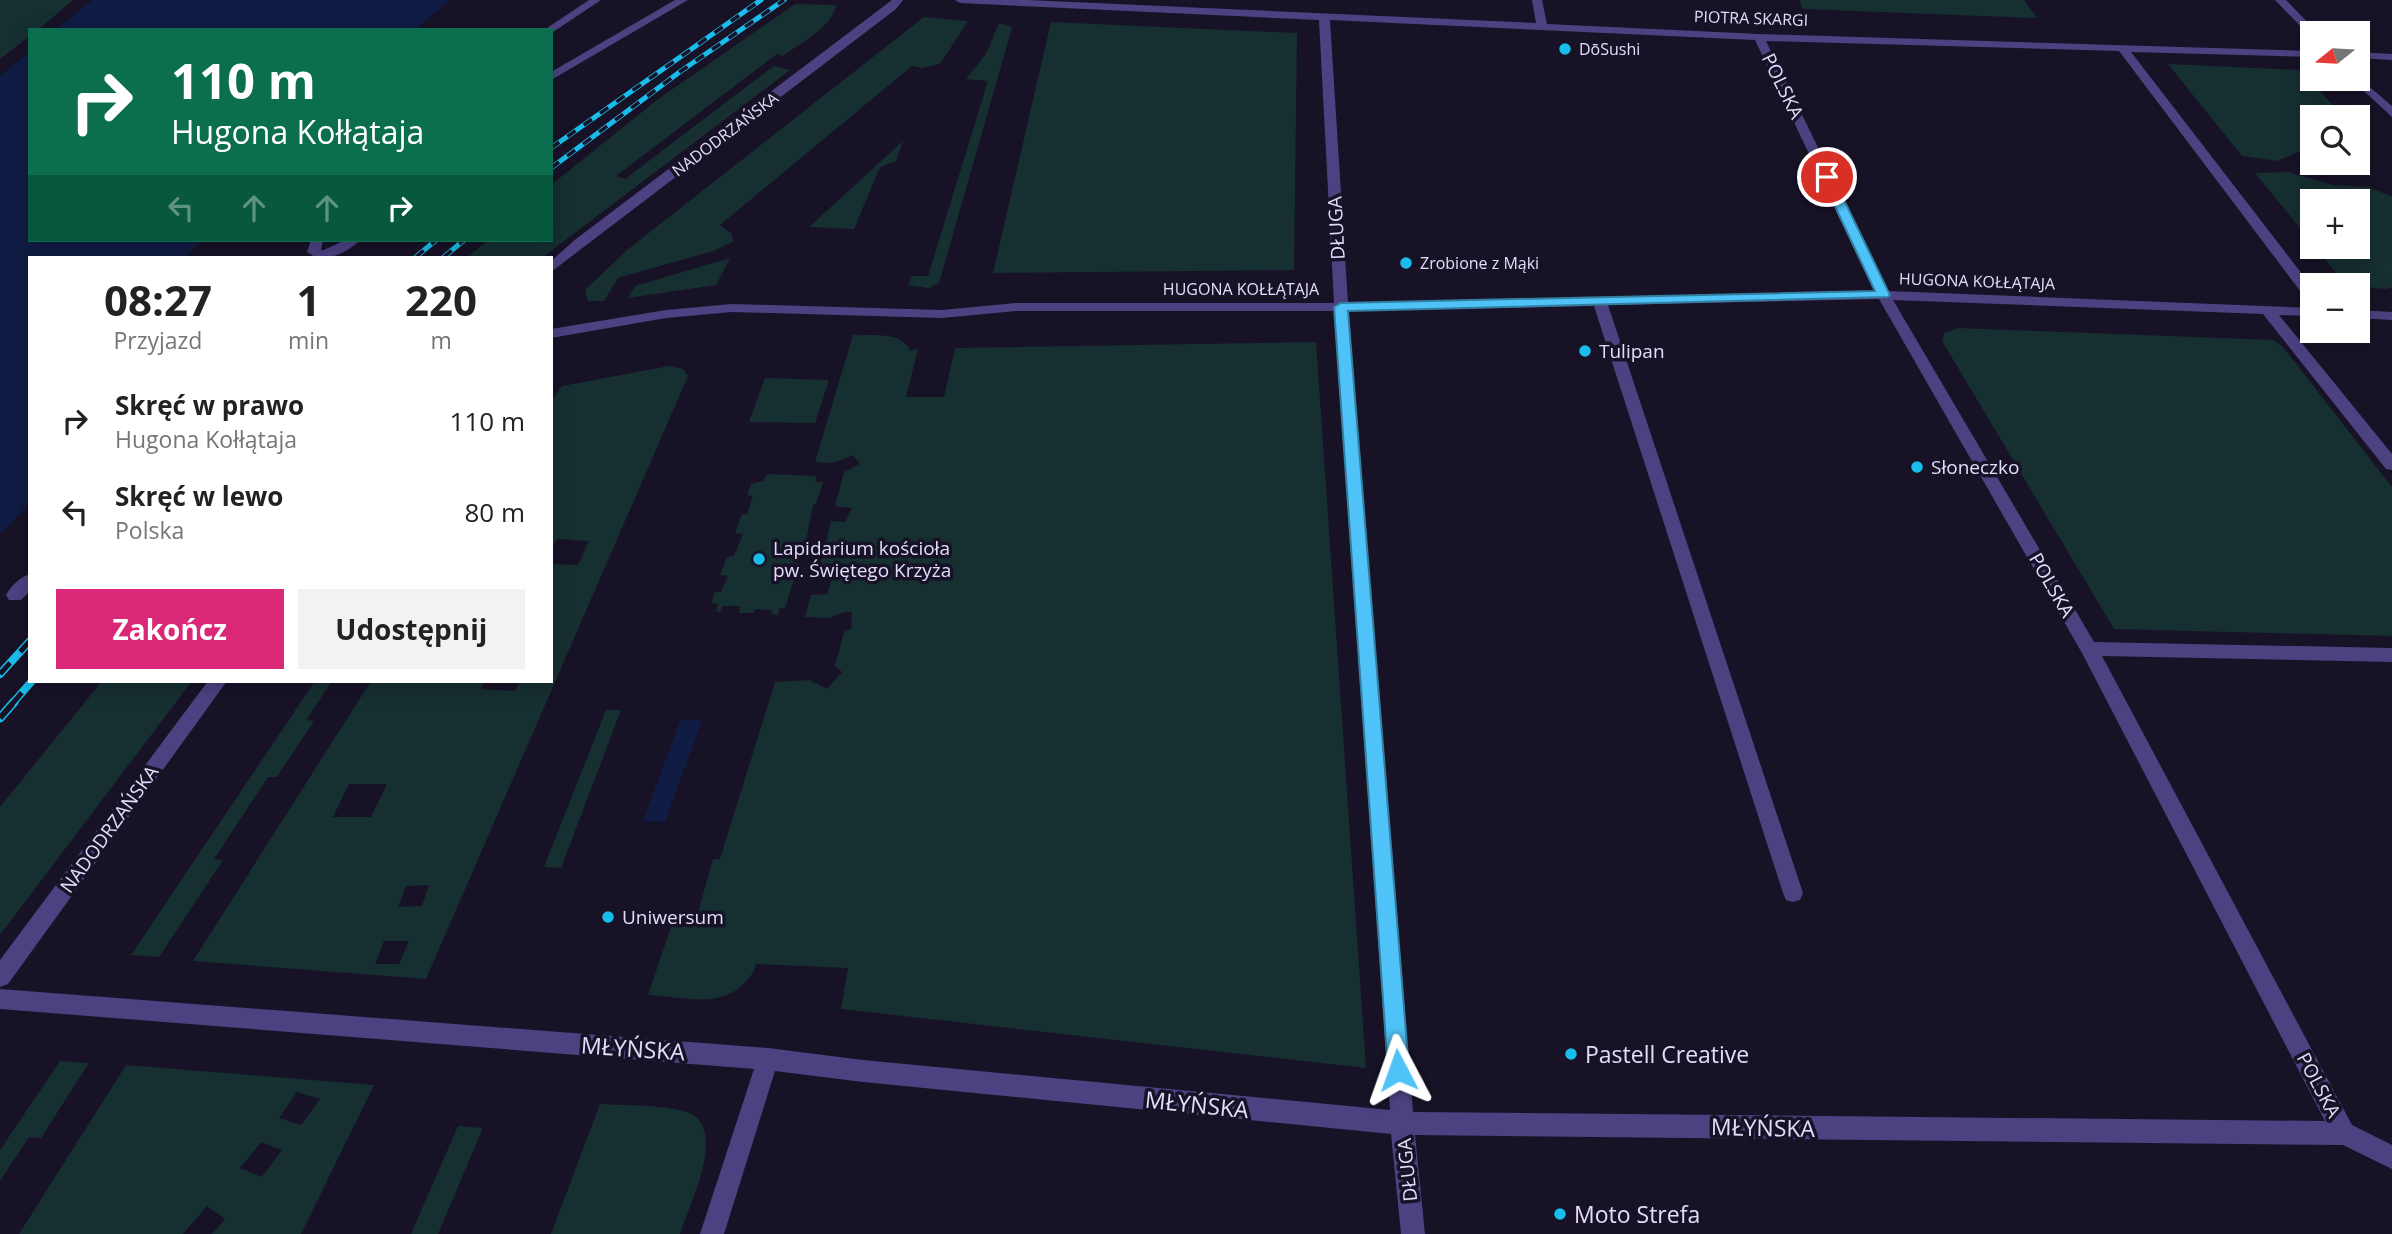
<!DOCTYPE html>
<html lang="pl">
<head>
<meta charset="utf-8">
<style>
	:root { --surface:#fff; --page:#f2f2f2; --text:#222; --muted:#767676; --accent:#db2777 }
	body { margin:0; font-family:"Open Sans",sans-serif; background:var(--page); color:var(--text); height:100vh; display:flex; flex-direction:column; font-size:26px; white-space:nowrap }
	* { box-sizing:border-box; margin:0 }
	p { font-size:23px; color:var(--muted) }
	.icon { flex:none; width:38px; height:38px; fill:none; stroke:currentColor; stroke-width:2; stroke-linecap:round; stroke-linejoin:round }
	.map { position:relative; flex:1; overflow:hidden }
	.panel { position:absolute; left:28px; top:256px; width:525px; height:427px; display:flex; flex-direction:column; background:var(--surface); border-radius:0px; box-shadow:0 4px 18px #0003 }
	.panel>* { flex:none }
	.top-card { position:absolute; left:28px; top:28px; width:525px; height:214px; border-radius:0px; box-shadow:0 4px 18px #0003; background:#0b6e4f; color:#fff; overflow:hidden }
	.needle { width:46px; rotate:252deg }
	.controls { position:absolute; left:2300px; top:21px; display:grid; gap:14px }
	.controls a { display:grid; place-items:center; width:70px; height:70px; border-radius:0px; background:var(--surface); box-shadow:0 4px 18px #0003; font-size:35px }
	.pin { position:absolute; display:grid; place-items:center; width:60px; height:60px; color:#fff; margin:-30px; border:4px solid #fff; border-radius:50%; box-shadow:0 2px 7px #0007 }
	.me { position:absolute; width:77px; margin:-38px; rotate:356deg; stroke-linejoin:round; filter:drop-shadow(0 0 5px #0008) }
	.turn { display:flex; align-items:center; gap:24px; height:147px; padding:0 28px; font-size:32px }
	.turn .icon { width:91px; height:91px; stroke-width:2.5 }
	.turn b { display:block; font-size:49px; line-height:60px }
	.lanes { display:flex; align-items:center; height:66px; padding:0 28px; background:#0003; justify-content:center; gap:35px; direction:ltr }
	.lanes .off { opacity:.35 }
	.eta { display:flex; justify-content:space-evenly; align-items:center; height:119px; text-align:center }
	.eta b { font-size:42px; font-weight:700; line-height:49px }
	.button { display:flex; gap:14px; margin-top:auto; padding:14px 28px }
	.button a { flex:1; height:80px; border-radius:0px; background:var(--accent); color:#fff; font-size:28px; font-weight:700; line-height:80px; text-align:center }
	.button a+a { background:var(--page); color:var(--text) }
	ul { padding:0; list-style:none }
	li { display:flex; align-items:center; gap:21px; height:91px; padding:0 28px }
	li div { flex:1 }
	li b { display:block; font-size:26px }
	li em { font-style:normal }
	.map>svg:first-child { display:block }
	.green { fill:#162f31; fill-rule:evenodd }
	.water { fill:#101c43 }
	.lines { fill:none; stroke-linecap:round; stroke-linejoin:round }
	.minor { fill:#4c4282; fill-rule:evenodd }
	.rail-far2-casing { stroke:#19bdeb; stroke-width:5 }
	.rail-far1-casing { stroke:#19bdeb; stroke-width:8 }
	.rail-casing { stroke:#19bdeb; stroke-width:9 }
	.rail-far2 { stroke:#181227; stroke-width:3.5; stroke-dasharray:10; stroke-linecap:butt }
	.rail-far1 { stroke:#181227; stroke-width:5; stroke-dasharray:15; stroke-linecap:butt }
	.rail { stroke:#181227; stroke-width:6; stroke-dasharray:19; stroke-linecap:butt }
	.route { fill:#4fc3f7; stroke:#337fa1; stroke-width:2 }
	.poi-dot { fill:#19bdeb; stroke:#181227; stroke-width:2.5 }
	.labels { text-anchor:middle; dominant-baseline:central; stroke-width:7; stroke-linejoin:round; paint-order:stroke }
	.far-street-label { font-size:16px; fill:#e3dcfc; stroke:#181227 }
	.far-poi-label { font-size:16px; fill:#e3dcfc; stroke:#181227; text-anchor:start }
	.street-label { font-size:19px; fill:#e3dcfc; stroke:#181227 }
	.poi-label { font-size:19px; fill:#e3dcfc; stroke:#181227; text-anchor:start }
	.near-street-label { font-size:23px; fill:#e3dcfc; stroke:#181227 }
	.near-poi-label { font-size:23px; fill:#e3dcfc; stroke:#181227; text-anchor:start }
</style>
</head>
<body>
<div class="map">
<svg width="2392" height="1234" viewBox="0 0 2392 1234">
	<rect width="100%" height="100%" fill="#181227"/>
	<path class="green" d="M0,0H73L38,30H30V36L0,59Z
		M1799,0H2024L2037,18L1803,9Z
		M795,4L836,5C832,28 800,43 783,56L777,54L616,176L625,179L774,66L790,70L543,257H468L488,240H551V185L657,100Z
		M924,17L968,21L940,64L922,68L912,66L720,225L732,234L733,242L713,251L618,278L604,301H588L585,290L627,250Z
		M1051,22L1297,33L1294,270L993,273Z
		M999,23L1012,27L1011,31L939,283L929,288L908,285L912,276H928L988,81L966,79L986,54Z
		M2168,64L2300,70L2344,117H2312V151L2299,152L2277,161L2242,156Z
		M903,141L896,161L880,167L854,229L809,227Z
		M2288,172L2333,185L2369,187L2392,197V287L2386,289L2346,285L2315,247H2357V201H2312V243L2255,173Z
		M730,258L716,285L628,298L635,286Z
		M1958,328L2273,340L2283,347L2392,487V636L2114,629L1942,341L1944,333Z
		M853,335C871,336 903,331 910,351L918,349L906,397H944L955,348L1316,342L1366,1068L841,1009L848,968L756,964C755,971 752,974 748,979C724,1010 683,997 648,995L676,912H698L713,859H720L775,682L809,680L827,689L842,672L835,666L844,632L851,629L852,612H844L829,618L805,617L811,595L827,594L832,579H816L822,557H838L841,542H826L831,521L845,522L852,508L835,506L844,472L860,464L853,455L833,463L815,462Z
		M669,366L683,369L688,376L426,979L193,961L371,681H485L481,689L515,691L520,681H551V564L578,565L589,541L557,539L551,551V402L562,386ZM349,784H387L371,817H333ZM429,885L422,906L398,907L406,886ZM384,941H409L399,964H375Z
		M765,378L829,380L815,423L749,422Z
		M768,474L817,476L815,482H823L816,504L813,505L806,541L802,542L795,563H799L785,608H780L778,615L771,614L772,610L756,609L753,613H739L740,606H723L720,612L716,611L718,604L711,603L715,592H721L728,576L720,575L727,557L734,556L743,534L735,533L742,514H747L753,496L747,495L751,484L763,481Z
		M102,681H192L0,935V807Z
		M315,681H332L306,720L314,721L277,777H268L214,859L223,860L159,957L131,955Z
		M606,710H621L561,868L544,867Z
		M60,1061L89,1063L41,1138L29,1137L0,1181V1150Z
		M126,1065L374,1085L301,1234H212L225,1219L207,1206L183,1234H19ZM297,1092L320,1099L301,1125L279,1118ZM261,1142L282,1150L262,1177L240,1168Z
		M600,1104C627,1106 661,1104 687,1112C729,1127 689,1205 680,1234H551Z
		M458,1126L483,1128L438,1234H411Z"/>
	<path class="water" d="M92,0H450L415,30H56Z
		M30,51V240H201L186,257H30V495L25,508L0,535V76Z
		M681,719L702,720L665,822L643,821Z"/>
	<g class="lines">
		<path class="minor" d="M589,0H601L553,32L544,30Z
			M675,0H688L551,80V72Z
			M892,0H903L896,9L551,272V261L576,239Z
			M955,0H1028L1536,23L1532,0H1542L1547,24L1759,34L2312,51V57L2131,52L2312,287V301L2307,300L2119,51L1766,41L1888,291L2312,308V316L2279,315L2392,454V470L2386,469L2263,314L1893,300L2094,642L2392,648V662L2102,656L2352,1125L2392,1145V1169L2343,1145L1415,1135L1425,1234H1401L1391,1134L863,1082L775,1071L724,1234H700L754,1069L0,1009V989L768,1048L863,1060L1390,1110L1334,311H1016L942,318L732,312L666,318L551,338V329L666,310L732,304L942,310L1016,303H1334L1319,20L960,3ZM1330,20L1755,40L1874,291L1348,303ZM1879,299L2082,653L2325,1121L1413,1112L1348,311L1594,306L1783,893L1786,900L1793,902L1800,900L1803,893L1608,305Z
			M2275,0H2286L2318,33L2309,35Z
			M2357,52L2392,54V60L2357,58Z
			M2357,76L2392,106V117L2353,81L2351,79H2357Z
			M311,240H323L321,250H324L345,240H360C347,253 323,265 307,252Z
			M2357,310L2392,312V320L2357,318Z
			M30,574V591L21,600H9L6,595C11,586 20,577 30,574Z
			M208,681H227L8,984L0,987V960Z"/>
		<defs>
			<path id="rail-far2" d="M551,148L761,0
				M551,168L681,71L784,0
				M416,257L436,240
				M444,257L464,240"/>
			<path id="rail-far1" d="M0,674L30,641
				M12,704L32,681"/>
			<path id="rail" d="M0,718L14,702"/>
		</defs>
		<use href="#rail-far2" class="rail-far2-casing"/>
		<use href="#rail-far1" class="rail-far1-casing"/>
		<use href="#rail" class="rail-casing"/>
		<use href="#rail-far2" class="rail-far2"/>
		<use href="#rail-far1" class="rail-far1"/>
		<use href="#rail" class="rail"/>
	</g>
	<path class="route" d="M1827,174L1833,177L1890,295L1888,297L1348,311L1409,1070L1406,1078L1398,1080L1391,1078L1388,1070L1334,307L1341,303L1875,291L1821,177Z"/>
	<g class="poi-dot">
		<circle cx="1565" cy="49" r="7"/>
		<circle cx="1406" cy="263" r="7"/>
		<circle cx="1585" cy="351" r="7"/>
		<circle cx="1917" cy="467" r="7"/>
		<circle cx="759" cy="559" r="7"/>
		<circle cx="608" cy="917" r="7"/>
		<circle cx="1571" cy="1054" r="7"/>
		<circle cx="1560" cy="1214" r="7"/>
	</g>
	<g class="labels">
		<g class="far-street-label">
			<text transform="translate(1751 18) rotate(2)">PIOTRA SKARGI</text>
			<text transform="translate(725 134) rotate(-37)">NADODRZAŃSKA</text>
			<text transform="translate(1977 281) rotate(2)">HUGONA KOŁŁĄTAJA</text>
			<text x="1241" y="289">HUGONA KOŁŁĄTAJA</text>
		</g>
		<g class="far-poi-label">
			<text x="1579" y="49">DōSushi</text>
			<text x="1420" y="263">Zrobione z Mąki</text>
		</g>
		<g class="street-label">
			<text transform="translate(1783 86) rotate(64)">POLSKA</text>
			<text transform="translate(1336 228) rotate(-93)">DŁUGA</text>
			<text transform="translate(2052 585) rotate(60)">POLSKA</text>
			<text transform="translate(109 829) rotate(-54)">NADODRZAŃSKA</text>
			<text transform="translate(2319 1085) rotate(62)">POLSKA</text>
			<text transform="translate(1407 1170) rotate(-96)">DŁUGA</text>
		</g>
		<g class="poi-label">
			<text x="1599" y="351">Tulipan</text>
			<text x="1931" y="467">Słoneczko</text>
			<text x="773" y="548">Lapidarium kościoła<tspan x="773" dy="22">pw. Świętego Krzyża</tspan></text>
			<text x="622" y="917">Uniwersum</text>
		</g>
		<g class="near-street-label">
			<text transform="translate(633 1048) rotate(4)">MŁYŃSKA</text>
			<text transform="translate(1197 1104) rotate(6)">MŁYŃSKA</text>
			<text transform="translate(1763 1127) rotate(1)">MŁYŃSKA</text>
		</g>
		<g class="near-poi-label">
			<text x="1585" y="1054">Pastell Creative</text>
			<text x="1574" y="1214">Moto Strefa</text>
		</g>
	</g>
</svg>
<div class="controls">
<a><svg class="needle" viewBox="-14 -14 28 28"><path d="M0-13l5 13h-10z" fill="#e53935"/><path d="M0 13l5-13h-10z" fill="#767676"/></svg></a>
<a><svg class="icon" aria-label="search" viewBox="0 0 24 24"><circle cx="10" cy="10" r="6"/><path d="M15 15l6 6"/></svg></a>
<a>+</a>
<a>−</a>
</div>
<div class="pin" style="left:1827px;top:177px;background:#d93025"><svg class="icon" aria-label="arrive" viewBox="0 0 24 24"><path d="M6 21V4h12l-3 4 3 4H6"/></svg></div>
<svg class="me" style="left:1398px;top:1070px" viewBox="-20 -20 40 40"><path d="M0-17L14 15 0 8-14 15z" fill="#4fc3f7" stroke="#fff" stroke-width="4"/></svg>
<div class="top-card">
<div class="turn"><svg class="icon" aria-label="right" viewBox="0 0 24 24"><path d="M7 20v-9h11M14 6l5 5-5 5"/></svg><div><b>110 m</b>Hugona Kołłątaja</div></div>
<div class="lanes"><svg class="icon off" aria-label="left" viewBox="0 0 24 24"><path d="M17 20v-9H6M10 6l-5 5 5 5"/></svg><svg class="icon off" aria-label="ahead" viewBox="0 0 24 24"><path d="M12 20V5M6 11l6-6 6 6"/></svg><svg class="icon off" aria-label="ahead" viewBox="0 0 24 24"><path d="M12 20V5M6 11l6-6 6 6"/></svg><svg class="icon" aria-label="right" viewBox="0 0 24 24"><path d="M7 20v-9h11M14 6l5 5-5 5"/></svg></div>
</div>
<section class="panel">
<div class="eta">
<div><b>08:27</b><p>Przyjazd</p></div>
<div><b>1</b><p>min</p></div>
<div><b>220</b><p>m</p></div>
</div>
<ul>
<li><svg class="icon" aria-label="right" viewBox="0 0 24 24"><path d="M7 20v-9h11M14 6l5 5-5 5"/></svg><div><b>Skręć w prawo</b><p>Hugona Kołłątaja</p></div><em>110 m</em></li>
<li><svg class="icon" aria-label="left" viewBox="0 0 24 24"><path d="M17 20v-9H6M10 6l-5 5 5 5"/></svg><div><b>Skręć w lewo</b><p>Polska</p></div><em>80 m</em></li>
</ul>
<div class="button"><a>Zakończ</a><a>Udostępnij</a></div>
</section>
</div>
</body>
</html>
